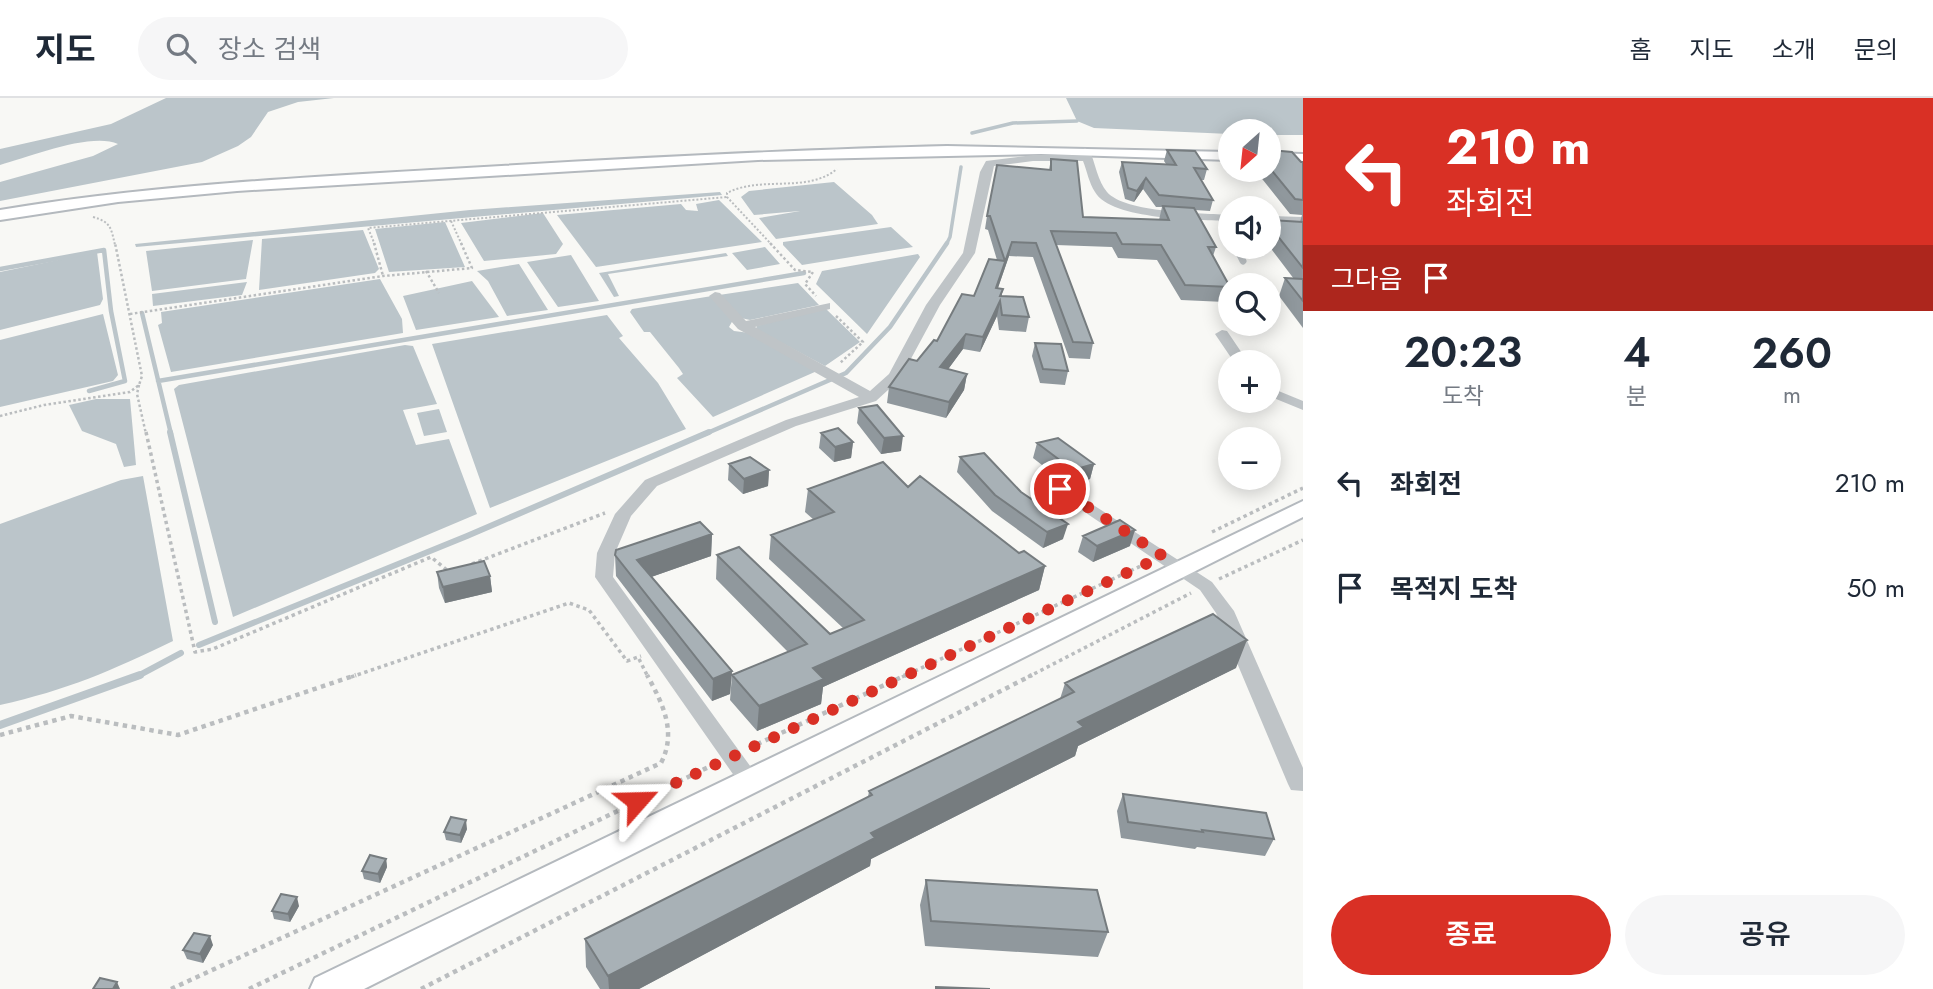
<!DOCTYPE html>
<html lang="ko">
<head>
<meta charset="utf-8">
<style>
	:root { --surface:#fff; --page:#f6f6f7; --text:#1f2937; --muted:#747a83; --line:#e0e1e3; --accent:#d93025 }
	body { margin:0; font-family:Jost,"Noto Sans KR",sans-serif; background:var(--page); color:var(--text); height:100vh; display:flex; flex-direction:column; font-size:26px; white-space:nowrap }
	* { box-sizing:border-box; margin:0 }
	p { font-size:23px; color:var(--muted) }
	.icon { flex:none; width:38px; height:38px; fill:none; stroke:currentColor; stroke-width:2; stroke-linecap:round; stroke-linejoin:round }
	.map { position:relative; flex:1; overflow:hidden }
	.details { display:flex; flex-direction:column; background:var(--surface); width:630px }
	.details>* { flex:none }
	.banner { background:#d93025; color:#fff; overflow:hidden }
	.needle { width:46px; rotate:207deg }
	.controls { position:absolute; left:1218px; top:21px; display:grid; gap:14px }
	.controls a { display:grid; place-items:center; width:63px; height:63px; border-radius:50%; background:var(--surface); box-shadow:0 4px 18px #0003; font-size:35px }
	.pin { position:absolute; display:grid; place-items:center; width:60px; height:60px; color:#fff; margin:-30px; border:4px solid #fff; border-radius:50%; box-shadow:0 2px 7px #0007 }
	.me { position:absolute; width:77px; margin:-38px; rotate:65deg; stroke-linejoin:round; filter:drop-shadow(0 0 5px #0008) }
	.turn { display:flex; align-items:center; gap:24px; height:147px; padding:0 28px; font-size:32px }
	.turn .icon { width:91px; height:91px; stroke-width:2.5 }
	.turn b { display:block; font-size:49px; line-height:60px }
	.then { display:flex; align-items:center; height:66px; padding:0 28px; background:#0003; gap:14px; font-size:26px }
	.eta { display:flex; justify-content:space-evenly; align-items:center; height:119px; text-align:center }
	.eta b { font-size:42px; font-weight:600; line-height:49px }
	.primary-button { display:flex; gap:14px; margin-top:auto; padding:14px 28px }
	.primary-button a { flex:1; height:80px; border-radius:42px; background:var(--accent); color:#fff; font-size:28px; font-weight:600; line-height:80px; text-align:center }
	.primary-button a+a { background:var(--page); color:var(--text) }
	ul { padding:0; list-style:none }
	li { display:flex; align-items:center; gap:21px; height:105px; padding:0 28px }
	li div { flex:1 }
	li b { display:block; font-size:26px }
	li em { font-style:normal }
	header { display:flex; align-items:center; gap:42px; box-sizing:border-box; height:98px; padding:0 35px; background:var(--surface); border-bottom:2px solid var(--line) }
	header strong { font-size:33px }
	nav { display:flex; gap:38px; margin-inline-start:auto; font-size:24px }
	.search { width:490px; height:63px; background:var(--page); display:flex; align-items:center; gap:18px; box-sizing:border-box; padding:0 24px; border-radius:38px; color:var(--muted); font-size:26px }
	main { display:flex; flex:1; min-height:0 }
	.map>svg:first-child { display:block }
	.water { fill:#bbc5ca }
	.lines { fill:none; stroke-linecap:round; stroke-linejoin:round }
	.stream-far3 { stroke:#bbc5ca; stroke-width:3.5 }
	.stream-far2 { stroke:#bbc5ca; stroke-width:4.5 }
	.stream-far1 { stroke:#bbc5ca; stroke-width:6 }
	.stream { stroke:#bbc5ca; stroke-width:8 }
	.secondary-casing { stroke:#b4b9be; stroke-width:4 }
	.path-far3 { stroke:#babdbf; stroke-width:2; stroke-dasharray:2 2; stroke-linecap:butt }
	.path-far2 { stroke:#babdbf; stroke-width:2.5; stroke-dasharray:2.5 2.5; stroke-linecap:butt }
	.path-far1 { stroke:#babdbf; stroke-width:3.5; stroke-dasharray:3.5 3.5; stroke-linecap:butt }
	.path { stroke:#babdbf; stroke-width:4.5; stroke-dasharray:4.5 4.5; stroke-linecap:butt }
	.lane-far1 { stroke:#bfc4c7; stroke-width:5 }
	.lane { stroke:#bfc4c7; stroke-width:7 }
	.street { fill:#bfc4c7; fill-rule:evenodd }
	.secondary { fill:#fff; fill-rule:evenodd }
	.wall { fill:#90989d }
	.shaded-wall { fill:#767c7f }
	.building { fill:#a8b1b6; stroke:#767c7f; stroke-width:2 }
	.route { stroke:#d93025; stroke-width:12; stroke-dasharray:0 21.6 }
</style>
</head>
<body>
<header>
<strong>지도</strong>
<div class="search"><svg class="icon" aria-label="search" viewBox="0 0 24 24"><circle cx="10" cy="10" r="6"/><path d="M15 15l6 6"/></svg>장소 검색</div>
<nav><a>홈</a><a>지도</a><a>소개</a><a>문의</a></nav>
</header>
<main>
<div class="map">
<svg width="1303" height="891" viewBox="0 0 1303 891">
	<rect width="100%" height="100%" fill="#f8f8f5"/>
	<path class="water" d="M166,0H334L298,4L268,14L251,39L238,48L202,64L0,103V84L93,58L118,46C91,34 29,59 0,67V51L111,26Z
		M1066,0H1303V37H1269V33H1230V36L1094,30L1077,23Z
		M834,84L872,117L878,126L776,141L759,120L800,113L754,117L741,99L749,93Z
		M720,94L722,97L136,149L135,146L470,112Z
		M719,102L762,144L596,169L557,117L681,106L686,112L698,113L696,106Z
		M543,115L563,146L556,156L484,163L461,125Z
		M445,124L465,169L389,174L375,131Z
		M891,129L913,149L802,167L783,147V144Z
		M363,132L379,171L375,175L259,192L262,141Z
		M253,142L246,181L152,193L146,153Z
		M765,149L780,166L747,172L732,155Z
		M97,154L103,201L100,207L0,232V174Z
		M726,155L728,158L608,176L619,198L614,199L599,175Z
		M918,156L920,159L867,236L816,186L822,173Z
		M571,157L599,203L558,209L527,164Z
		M519,166L548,212L507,218L488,183L477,173Z
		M380,181L402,221L403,235L171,274L158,227L162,225L161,214Z
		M472,183L499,219L416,232L403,198Z
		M247,184L242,197L153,208L152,196Z
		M798,185L819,207L750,222L741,220L719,197Z
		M712,198L733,222L729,229L734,233L750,235L817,273L713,319L677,280L683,276L679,270L650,234H644L630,214L632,211Z
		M824,209L860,244L825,268L756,231L757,228Z
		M103,216L118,277L113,283L0,309V242Z
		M607,217L623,238L619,240L658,285L686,331L490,410L432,246Z
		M405,247L413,248L437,306L403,312L416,347L449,341L477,416L233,519L174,291L179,287Z
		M96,301H130L136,367L124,369L116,346L82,333L69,307Z
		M439,311L447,334L424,338L417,315Z
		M143,378L173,543C111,573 67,592 0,607V426L121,382Z"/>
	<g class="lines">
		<path class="stream-far3" d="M972,35L1013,25L1077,23
			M946,147L950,139L961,69"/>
		<path class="stream-far2" d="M0,171L104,152L111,213L125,283L89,293
			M142,215L171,336
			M158,283L804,175
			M705,336L846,275L890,229L947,145"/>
		<path class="stream-far1" d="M170,334L215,524
			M199,547L467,438L709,334
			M136,579L181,555"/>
		<path class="stream" d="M0,627L140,577"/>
		<defs>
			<path id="secondary" d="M947,48L1230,54V62L1041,56L758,62L237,93L118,104L0,122V112C149,87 298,80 449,71C615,61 781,52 947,48Z
				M1269,55L1303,56V64L1269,63Z
				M1303,403V419L364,891H310L315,880Z"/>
		</defs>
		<use href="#secondary" class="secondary-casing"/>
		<path class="path-far3" d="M93,119C111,124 111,130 115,147
			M451,123L462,147
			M375,147L368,130L727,99
			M772,147L727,99V95C762,77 806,96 837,71"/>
		<path class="path-far2" d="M374,145L383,178
			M770,145L795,172L813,174L805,186L816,198
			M426,173L439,195
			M130,216L383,178L472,170L461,145
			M836,218L863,244L840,265
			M139,287L137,296L146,336
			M0,318L44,307L130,294L139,287L142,278L115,145"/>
		<path class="path-far1" d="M146,334L195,554L213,551L431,459L448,473
			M1212,434L1303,390
			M472,466L605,415
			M1219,481L1303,442
			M639,561L648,579
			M351,579L569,505L589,512L627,563L641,558
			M902,579L1145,466
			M1028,579L1191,495"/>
		<path class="path" d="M0,637L71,618L178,637L356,577
			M749,650L906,577
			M171,891L661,665C677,634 663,606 647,577
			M249,891L717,665
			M421,891L1032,577"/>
		<path class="lane-far1" d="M1220,120L1230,139"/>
		<path class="lane" d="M1236,149L1243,163"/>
		<path class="street" d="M1085,50L1090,53C1095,65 1098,84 1107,94C1125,115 1202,115 1230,117V123C1200,122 1111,122 1095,94C1089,85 1087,73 1083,63H1033L994,68L975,155L940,207L900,281L876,303L796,328L657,388L631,418L615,455L613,479L761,683L758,689L750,691L742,689L595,479L597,455L615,416L645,382L786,322L859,299L738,231L709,198L715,194L720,195L746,223L830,205V211L755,229L870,293L889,276L926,207L963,155L980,74L986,63L1033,57H1081L1080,53Z
			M1269,118L1303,119V125L1269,124Z
			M1222,232L1227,233L1248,264H1234L1215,236Z
			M1269,289L1303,303V312L1269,298Z
			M1061,386L1212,484L1234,513L1303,670V693L1291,692L1288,686L1216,515L1200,492L1055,394L1053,391Z"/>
		<use href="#secondary" class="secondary"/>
	</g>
	<path class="wall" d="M1167,52L1207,71L1204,82H1201L1213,102L1210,113L1195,112L1216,149L1213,158L1230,189L1225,204L1181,202L1157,162L1118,160L1112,149L1056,147L1093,245L1090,261L1069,260L1033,159L1009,158L998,190L1002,198L1029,219L1026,234L999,232L997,218L980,254L963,251L948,271L967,276L964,292L946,320L887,305L889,289L937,243L974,198L997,162L988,132L985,131L987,118L1049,72L1051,61L1083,119L1159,122L1162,109H1156L1143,91L1134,104L1125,101L1119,74L1122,64L1166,66L1164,63Z
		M1269,52L1303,64V230L1279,198L1285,180L1294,181L1269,148V122L1300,124L1302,117L1290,116L1255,72H1269Z
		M1035,245L1068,273L1065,287L1040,285L1032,258Z
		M859,310L901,353L881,356L857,325Z
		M821,335L853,344L851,360L834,364L819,350Z
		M1037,345L1094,366L1090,381L1069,388L1033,360Z
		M960,359L1063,441L1043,450L992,413L957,374Z
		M729,366L769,372L768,388L743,396L728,382Z
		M908,389L1019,455L1045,468L1039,492L823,589L821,606L757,633L730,602L732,577L788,554L716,481L717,457L830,536L843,530L769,461L771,437L814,422L805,414L808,391Z
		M712,436L711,458L651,479L732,573L730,596L712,603L616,478L615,457Z
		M1083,438L1130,448L1093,464L1078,454Z
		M437,474L490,478L492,494L445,505L439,490Z
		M1236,570L1078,648L1075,658L871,761L870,768L639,891H600L586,869L585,841L868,699L869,693L1060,601L1065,585Z
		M1123,696L1274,741L1265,758L1197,749L1195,751L1121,740L1117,713Z
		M467,731L461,745L446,742L444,734Z
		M386,761L387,769L380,785L364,781L362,773Z
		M926,782L1108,834L1098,859L925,848L920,807Z
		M299,808L290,824L274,821L272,813Z
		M213,847L203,865L187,861L183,852Z"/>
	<path class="shaded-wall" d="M1146,80L1143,91L1134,104L1137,93Z
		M1012,144L1009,158L993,204L996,190Z
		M1003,191L997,218L980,254L983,239Z
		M966,236L963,251L938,285L940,269Z
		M967,276L964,292L946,320L949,304Z
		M903,338L901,353L881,356L884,340Z
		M853,344L851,360L834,364L835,349Z
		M1094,366L1090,381L1069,388L1073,372Z
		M769,372L768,388L743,396L744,381Z
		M1068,426L1063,441L1043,450L1047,434Z
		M1135,432L1130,448L1093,464L1097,448Z
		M712,436L711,458L637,484V462Z
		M1045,468L1039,492L823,589L821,606L757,633L759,608L813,570Z
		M490,478L492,494L445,505L443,489Z
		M1247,542L1236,570L1078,648L1075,658L871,761L870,768L639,891H609L608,878L1078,624Z
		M732,573L730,596L712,603L713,581Z
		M466,722L467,731L461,745L460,737Z
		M386,761L387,769L380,785L378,776Z
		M297,799L299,808L290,824L288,816Z
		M210,838L213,847L203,865L200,856Z
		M117,884L120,891H113Z"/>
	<path class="building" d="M1167,52L1195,53L1207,71L1194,70L1213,102L1159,97L1146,80L1137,93L1128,90L1122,64L1176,67Z
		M1269,52L1292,54L1301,64H1303V102L1295,101L1269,69Z
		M1051,61L1077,63L1083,119L1169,122L1163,108L1194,110L1216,149H1208L1230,189L1185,187L1161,147L1122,146L1116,135L1051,133L1093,245L1073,244L1036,145L1012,144L996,190L1003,191L1000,198L1023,199L1029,219L1002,217L1000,203L983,239L966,236L940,269L967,276L949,304L889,289L909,261L917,263L934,242L937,243L962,196L974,198L989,161L1005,163L990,118H987L997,67L1051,72Z
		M1269,122L1303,124V170L1269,127Z
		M1285,180L1303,181V203Z
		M1035,245L1061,246L1068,273L1043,271Z
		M877,307L903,338L884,340L859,310Z
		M838,330L853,344L835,349L821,335Z
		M1058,340L1094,366L1073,372L1037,345Z
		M984,355L1021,394L1068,426L1047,434L995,397L960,359Z
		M750,359L769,372L744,381L729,366Z
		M883,364L908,389L920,378L1019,455L1024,453L1045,468L813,570L824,581L759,608L732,577L807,546L717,457L739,449L830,536L864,522L771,437L834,414L808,391Z
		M1120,422L1135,432L1097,448L1083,438Z
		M700,424L712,436L637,462L732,573L713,581L615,457L616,452Z
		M484,463L490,478L443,489L437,474Z
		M1213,516L1247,542L1078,624L1084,629L871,735L875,740L608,878L585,841L872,697L869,693L1074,594L1065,585Z
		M1123,696L1266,715L1274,741L1202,732L1203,734L1128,724Z
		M451,719L466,722L460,737L444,734Z
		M370,757L386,761L378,776L362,773Z
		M926,782L1097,792L1108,834L931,823Z
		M281,796L297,799L288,816L272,813Z
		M194,835L210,838L200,856L183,852Z
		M100,880L117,884L113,891H93Z
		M936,889L990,891H936Z"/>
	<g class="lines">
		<path class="route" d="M637,703L1163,458L1060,391"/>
	</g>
</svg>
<div class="controls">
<a><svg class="needle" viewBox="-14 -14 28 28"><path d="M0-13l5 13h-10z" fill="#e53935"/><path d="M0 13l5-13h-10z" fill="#747a83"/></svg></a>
<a><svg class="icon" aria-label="sound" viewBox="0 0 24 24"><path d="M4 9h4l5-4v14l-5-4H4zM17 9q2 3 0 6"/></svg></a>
<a><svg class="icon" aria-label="search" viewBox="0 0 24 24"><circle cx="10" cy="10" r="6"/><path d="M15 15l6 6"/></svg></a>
<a>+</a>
<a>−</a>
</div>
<div class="pin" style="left:1060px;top:391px;background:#d93025"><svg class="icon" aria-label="arrive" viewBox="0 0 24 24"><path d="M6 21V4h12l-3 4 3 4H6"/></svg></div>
<svg class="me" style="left:637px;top:703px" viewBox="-20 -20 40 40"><path d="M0-17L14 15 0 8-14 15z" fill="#d93025" stroke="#fff" stroke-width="4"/></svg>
</div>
<section class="details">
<div class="banner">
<div class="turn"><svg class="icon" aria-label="left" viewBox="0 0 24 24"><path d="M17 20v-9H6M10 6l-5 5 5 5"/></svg><div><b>210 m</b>좌회전</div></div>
<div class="then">그다음<svg class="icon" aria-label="arrive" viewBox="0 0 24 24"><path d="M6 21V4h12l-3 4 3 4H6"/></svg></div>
</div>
<div class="eta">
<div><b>20:23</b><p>도착</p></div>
<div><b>4</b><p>분</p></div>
<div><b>260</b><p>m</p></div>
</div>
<ul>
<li><svg class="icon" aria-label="left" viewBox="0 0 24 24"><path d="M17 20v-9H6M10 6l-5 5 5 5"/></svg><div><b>좌회전</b></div><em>210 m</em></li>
<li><svg class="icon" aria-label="arrive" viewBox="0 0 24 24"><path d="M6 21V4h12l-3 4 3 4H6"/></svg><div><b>목적지 도착</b></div><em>50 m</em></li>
</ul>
<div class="primary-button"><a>종료</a><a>공유</a></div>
</section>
</main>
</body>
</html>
